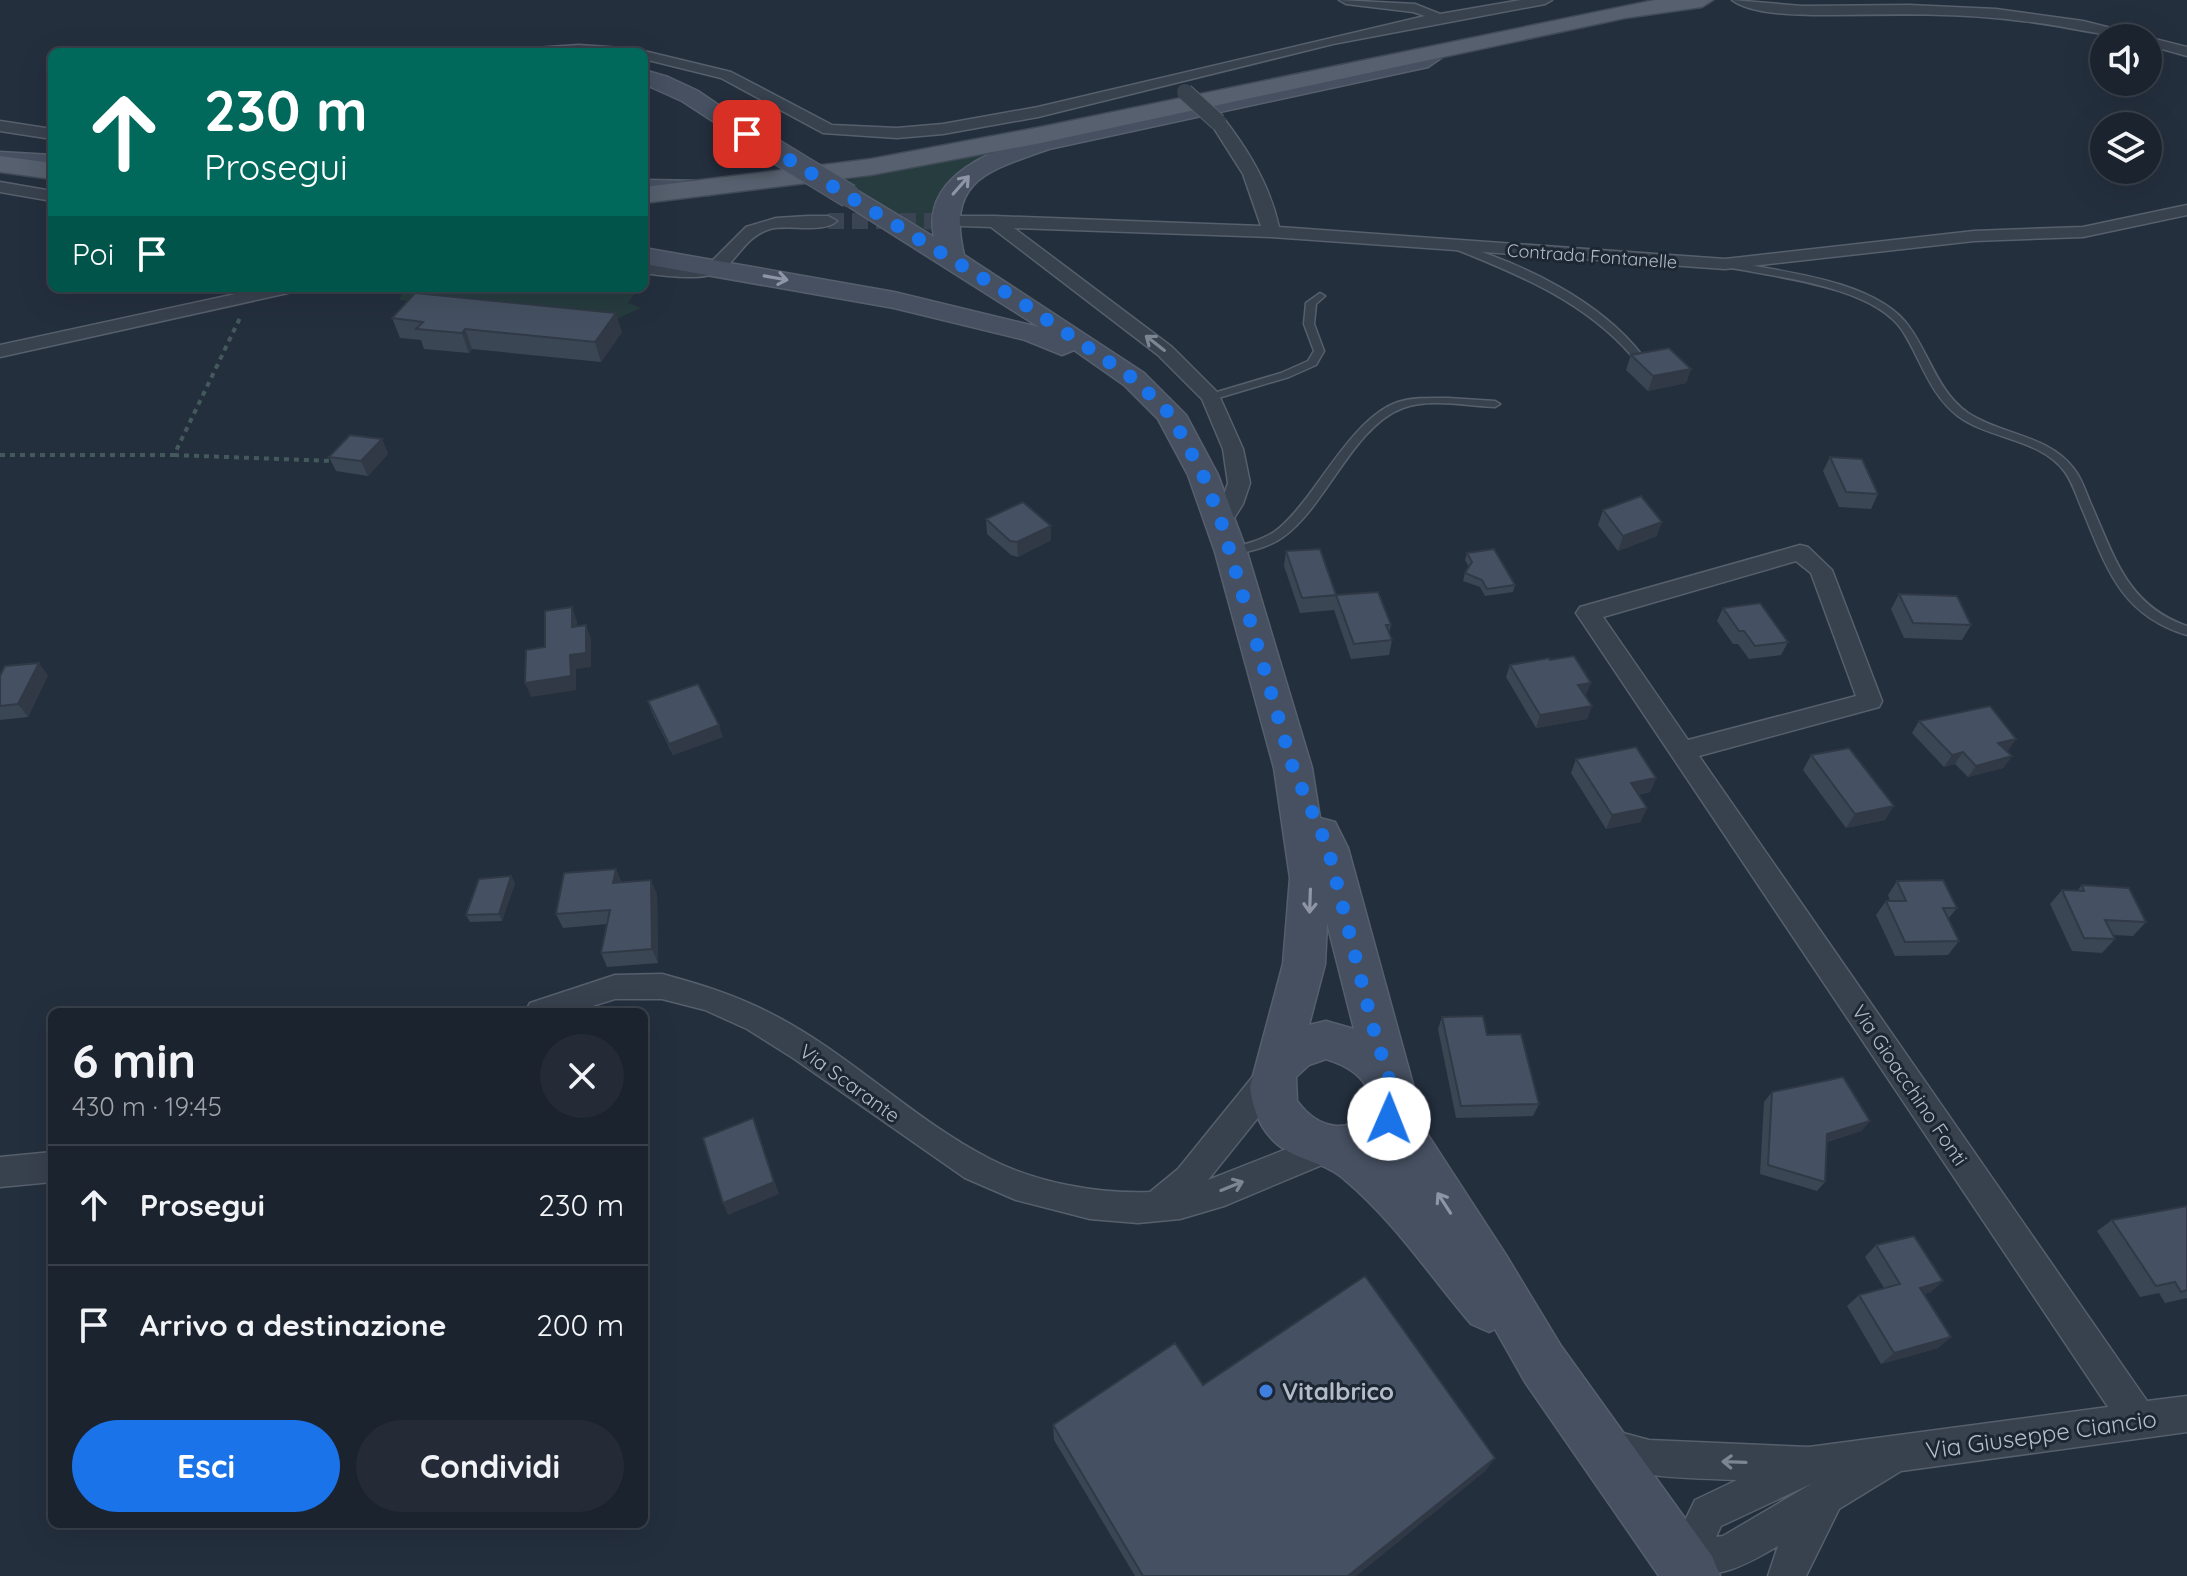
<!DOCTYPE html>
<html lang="it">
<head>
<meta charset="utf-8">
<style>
	:root { --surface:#1b232e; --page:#242b36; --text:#f1f3f6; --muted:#a0a4aa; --line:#39404a; --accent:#1a73e8 }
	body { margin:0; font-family:Quicksand,sans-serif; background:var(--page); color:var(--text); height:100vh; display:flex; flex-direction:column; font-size:30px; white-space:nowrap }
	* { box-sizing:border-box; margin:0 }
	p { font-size:26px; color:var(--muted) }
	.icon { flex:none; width:44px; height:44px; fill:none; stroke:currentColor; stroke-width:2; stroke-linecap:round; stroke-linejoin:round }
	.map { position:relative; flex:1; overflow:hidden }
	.side { position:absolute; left:48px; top:1008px; width:600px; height:520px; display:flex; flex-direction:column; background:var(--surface); border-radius:12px; box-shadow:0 8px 32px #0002,0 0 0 2px var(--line) }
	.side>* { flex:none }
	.hud { position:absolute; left:48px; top:48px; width:600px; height:244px; border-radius:12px; box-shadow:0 8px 32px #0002,0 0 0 2px var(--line); background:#00695c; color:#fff; overflow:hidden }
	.tools { position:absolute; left:2090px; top:24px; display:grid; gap:16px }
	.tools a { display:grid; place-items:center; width:72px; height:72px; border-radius:50%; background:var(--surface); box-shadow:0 8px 32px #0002,0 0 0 2px var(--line); font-size:40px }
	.pin { position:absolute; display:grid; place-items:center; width:68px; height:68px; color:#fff; margin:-34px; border-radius:16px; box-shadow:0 4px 12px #0006 }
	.me { position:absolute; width:88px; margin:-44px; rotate:1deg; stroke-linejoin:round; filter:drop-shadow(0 0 6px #0008) }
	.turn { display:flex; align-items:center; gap:28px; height:168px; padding:0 24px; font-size:36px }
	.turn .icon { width:104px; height:104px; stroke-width:2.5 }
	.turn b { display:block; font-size:56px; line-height:68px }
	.then { display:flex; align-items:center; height:76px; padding:0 24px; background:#0003; gap:16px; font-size:30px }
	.round { display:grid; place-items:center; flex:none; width:84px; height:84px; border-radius:42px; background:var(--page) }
	.summary { display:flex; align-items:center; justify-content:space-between; height:136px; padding:0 24px }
	h1 { font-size:48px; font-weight:800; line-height:60px }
	.button { display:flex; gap:16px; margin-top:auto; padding:16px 24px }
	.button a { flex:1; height:92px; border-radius:48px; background:var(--accent); color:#fff; font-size:32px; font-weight:800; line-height:92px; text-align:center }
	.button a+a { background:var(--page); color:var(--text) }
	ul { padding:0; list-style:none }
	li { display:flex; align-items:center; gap:24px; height:120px; padding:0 24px; border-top:2px solid var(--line) }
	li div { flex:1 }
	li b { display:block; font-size:30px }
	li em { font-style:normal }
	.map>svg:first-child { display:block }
	.green { fill:#263c3f }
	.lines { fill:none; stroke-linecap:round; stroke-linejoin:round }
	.minor-tunnel { stroke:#3a4453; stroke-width:16; stroke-dasharray:16 8; stroke-linecap:butt }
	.service-casing { stroke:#565f6c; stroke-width:3 }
	.minor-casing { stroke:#565f6c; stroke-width:3 }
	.secondary-casing { stroke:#565f6c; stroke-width:3 }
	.primary-casing { stroke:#414a57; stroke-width:3 }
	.path { stroke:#44595c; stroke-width:4; stroke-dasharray:5 5; stroke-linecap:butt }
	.service { fill:#38414e; fill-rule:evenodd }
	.minor { fill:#38414e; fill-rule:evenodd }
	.secondary { fill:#465061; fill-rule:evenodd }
	.primary { fill:#56606e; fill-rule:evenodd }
	.minor-bridge-casing { stroke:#565f6c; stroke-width:18; stroke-linecap:butt }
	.secondary-bridge-casing { stroke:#565f6c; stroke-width:25; stroke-linecap:butt }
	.minor-bridge { stroke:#38414e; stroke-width:16 }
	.secondary-bridge { stroke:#465061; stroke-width:23 }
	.wall { fill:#3b4654 }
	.shaded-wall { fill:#303945 }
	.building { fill:#455162; stroke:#303945; stroke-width:2 }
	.oneway { stroke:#8e96a5 }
	.oneway2 { stroke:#7c8592 }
	.route { stroke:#1a73e8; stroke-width:14; stroke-dasharray:0 25.2 }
	.shop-dot { fill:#3f7fe0; stroke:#1d2633; stroke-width:3 }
	.labels { text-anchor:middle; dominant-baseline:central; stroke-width:6; stroke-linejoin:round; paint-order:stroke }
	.far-street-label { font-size:18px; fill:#b4bcc9; stroke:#1d2633 }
	.street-label { font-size:20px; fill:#b4bcc9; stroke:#1d2633 }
	.near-poi-label { font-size:24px; font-weight:bold; fill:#b4bcc9; stroke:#1d2633; text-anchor:start }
	.near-street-label { font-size:24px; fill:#b4bcc9; stroke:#1d2633 }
</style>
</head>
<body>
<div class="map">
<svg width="2187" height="1576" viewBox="0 0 2187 1576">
	<rect width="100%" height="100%" fill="#242f3e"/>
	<path class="green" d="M1009,147C973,166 929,185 932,231L925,232L846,181Z
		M426,288H618L637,290L628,303L641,308L614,320L399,300L403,292Z"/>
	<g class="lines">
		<path class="minor-tunnel" d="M828,221H961"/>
		<defs>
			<path id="service" d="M1458,244C1523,264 1599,300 1641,354L1636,357L1632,356C1585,302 1520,275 1455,249L1453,247Z
				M1725,261C1778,271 1878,280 1910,328C1930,356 1938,392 1968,413C2001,435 2049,435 2074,469C2082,479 2085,490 2090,502C2114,555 2126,605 2187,626V635C2121,615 2107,569 2083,511C2077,498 2073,483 2065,472C2040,438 1990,440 1958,416C1929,394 1921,359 1902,330C1871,285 1772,277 1722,266L1720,264Z
				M1320,293L1325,296L1316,304L1314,324L1324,351L1316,365L1289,377L1215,399H1207V395L1281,373L1308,361L1314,351L1304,324L1306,303Z
				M1448,398L1495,401L1500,404L1495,407C1467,406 1431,398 1403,408C1353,426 1326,507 1283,537C1268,548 1248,551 1231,556L1227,555L1225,552L1227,549C1243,545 1260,541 1274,532C1287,523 1298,509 1308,496C1331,466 1362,414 1398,402C1414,397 1432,398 1448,398Z"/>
			<path id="minor" d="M1339,0L1415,4L1440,14L1521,0H1552L1545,4L1333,44L1038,117L943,134L897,138L823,133L721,78L644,59V52H639L644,51L731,72L832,125L897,128L943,124L1038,107L1425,16L1413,12L1346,4Z
				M1732,0L1802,6L1909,5L1996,9L2083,21L2187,47V56L2148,45V38C2106,38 2064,25 2022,21C1959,13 1896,14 1833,15C1807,15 1753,16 1732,0Z
				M579,45L622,48L629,52H527L534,48Z
				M1218,117L1224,119C1249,151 1270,186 1279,227L1725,259L1974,231L2083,227L2187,205V215L2083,237L1974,241L1725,269L1271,237L1014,228L1172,347L1218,393L1243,449L1250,483L1243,504L1229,526H1213L1210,521L1221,504L1228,483L1223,449L1202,399L1158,355L991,227L961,226L952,221L961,216H994L1261,226L1243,174L1210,122Z
				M0,121L52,129V139L0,131Z
				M0,182L52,191V201L0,192Z
				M808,216H828L837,221C823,234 789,224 770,229C747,236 740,255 724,269C708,282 663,276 644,273V263L677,268L710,263L746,227L776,218Z
				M263,288H297L288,293L0,357V345Z
				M1800,545L1808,547L1832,570L1882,701L1879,707L1699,756L2147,1401L2187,1396V1432L1901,1471L1839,1509L1806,1576H1768L1778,1546C1734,1572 1721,1576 1669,1576L1664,1564L1695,1500L1737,1480C1688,1478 1641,1479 1595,1460L1590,1447L1595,1434L1608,1429L1649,1440L1809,1447L2108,1407L1576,613L1580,607ZM1796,561L1811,573L1856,696L1688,740L1603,617ZM1813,1483L1723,1536L1716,1537L1721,1526Z
				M662,974C699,984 732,994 766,1011C846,1050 910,1118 990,1159C1037,1183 1098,1194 1150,1192L1178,1169L1263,1064L1274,1061L1285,1064L1289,1074L1285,1084L1208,1180L1330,1132L1341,1137L1346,1147L1341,1157L1224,1206L1180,1219L1138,1223L1090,1219L1016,1200L965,1178L793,1058L747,1029L705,1010L662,999H615L573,1012H525L530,1003L615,975Z
				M52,1152V1182L0,1187V1157Z"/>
			<path id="secondary" d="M1440,45L1451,51L1428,67L1049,149C988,171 946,179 964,255L1144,373L1186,415L1218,475L1247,552L1312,768L1320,818L1335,822L1348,848L1426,1132L1506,1255L1561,1346L1712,1556L1720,1576H1659L1525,1382L1495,1329L1489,1332L1471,1324C1430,1276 1394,1221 1345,1180C1323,1160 1290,1160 1271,1138C1258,1124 1252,1105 1250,1087L1283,964L1290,878L1274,768L1215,552L1188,475L1158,419L1124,385L1074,350L1062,355L1025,340L894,308L644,264V248L894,292L1039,327L840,201L837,196L840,191H858L934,237C921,175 995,148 1043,136L1413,57ZM1327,923L1354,1029L1326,1021L1309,1025L1325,964ZM1326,1059C1416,1087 1345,1166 1297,1101L1296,1077L1309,1065ZM1388,1151V1152L1392,1162L1384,1154Z
				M644,70L668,77L698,91L774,143L770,148H754L682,101L644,84Z
				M0,152L52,155V169L0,166Z
				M644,180L708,181L717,183L720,188L717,193L708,195L644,194Z"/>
			<path id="primary" d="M1655,0H1713L1702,7L1625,18L1041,143L871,175L644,203V187L871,159L1041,127Z
				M0,156L52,163V179L0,172Z"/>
		</defs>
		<use href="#service" class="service-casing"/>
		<use href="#minor" class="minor-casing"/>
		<use href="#secondary" class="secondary-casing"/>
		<use href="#primary" class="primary-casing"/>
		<path class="path" d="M0,455H174L240,318
			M174,455L333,461"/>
		<use href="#service" class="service"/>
		<use href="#minor" class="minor"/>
		<use href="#secondary" class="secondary"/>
		<use href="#primary" class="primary"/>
		<defs>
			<path id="minor-bridge" d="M1185,92L1218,122"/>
			<path id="secondary-bridge" d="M762,143L849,196"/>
		</defs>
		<use href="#minor-bridge" class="minor-bridge-casing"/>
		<use href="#secondary-bridge" class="secondary-bridge-casing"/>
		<use href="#minor-bridge" class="minor-bridge"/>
		<use href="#secondary-bridge" class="secondary-bridge"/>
	</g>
	<path class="wall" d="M392,318L622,332L601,362L472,349L469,353L424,349L421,340L400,338Z
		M1631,355L1691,369L1686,383L1648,391L1626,370Z
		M382,439L388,454L368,476L336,471L329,457Z
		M1830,457L1878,494L1871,509L1839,507L1823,471Z
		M1603,510L1657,536L1618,551L1598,525Z
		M986,519L1051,526V540L1018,557L1011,555L987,534Z
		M1286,551L1336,595L1391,625L1389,633L1392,640L1389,655L1351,659L1334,610L1300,613L1284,566Z
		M1467,553L1515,585L1513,592L1485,596L1480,587L1463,581L1465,573L1469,567L1465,560Z
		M1899,594L1971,625L1962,640L1904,638L1891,609Z
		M1723,608L1788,642L1781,655L1749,659L1738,644H1733L1717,621Z
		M1510,665L1586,695L1585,696L1592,706L1587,719L1536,728L1506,677Z
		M48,675L28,717L0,720V676Z
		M648,701L723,737L673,755L652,713Z
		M1919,721L2008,751H2006L2012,756L2003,768L1968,777L1955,764L1944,767L1912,733Z
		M1811,755L1885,820L1846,828L1803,770Z
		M1576,759L1656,778L1650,792L1638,795L1647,808L1640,822L1606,829L1571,773Z
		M616,869L621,882L657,894L658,963L607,967L601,953L607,924L563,928L556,914Z
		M511,876L515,883L502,921L470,922L466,915Z
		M1897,881L1957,908L1948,919L1959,941L1948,955L1895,956L1876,915L1886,901H1890L1888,895Z
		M2082,885L2146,922L2133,936L2113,935L2115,939L2102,953L2072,951L2050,904L2062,890L2077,891Z
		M1442,1017L1487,1035L1539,1104L1533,1116L1456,1118L1438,1029Z
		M1772,1092L1870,1121L1861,1131L1827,1142L1825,1182L1817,1191L1760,1174L1764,1102Z
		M2187,1206V1298L2165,1303L2159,1293L2140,1297L2097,1231L2112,1220Z
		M1876,1245L1943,1281L1931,1292L1924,1294L1951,1337L1938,1348L1881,1364L1847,1306L1859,1295L1884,1288L1865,1257Z
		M1203,1385L1495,1458L1485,1471L1356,1576H1135L1054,1440L1053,1425Z"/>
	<path class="shaded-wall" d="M616,313L622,332L601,362L595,342Z
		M465,329L472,349L469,353L462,333Z
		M1691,369L1686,383L1648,391L1653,376Z
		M382,439L388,454L368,476L361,461Z
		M1662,522L1657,536L1618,551L1623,536Z
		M1051,526V540L1018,557L1017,542Z
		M572,607L577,621V641L572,627Z
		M586,625L591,639V667L576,669V690L531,697L525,683Z
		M39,663L48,675L28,717L18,704Z
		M1591,683L1586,695L1574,697L1578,685Z
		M1592,706L1587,719L1536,728L1540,715Z
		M719,725L723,737L673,755L669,744Z
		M2016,739L2008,751L1990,755L1998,743Z
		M1963,752L1955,764L1944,767L1952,755Z
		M2012,756L2003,768L1968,777L1976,766Z
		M1656,778L1650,792L1625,797L1631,783Z
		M1894,806L1885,820L1846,828L1855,814Z
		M1647,808L1640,822L1606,829L1612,815Z
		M616,869L621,883H613Z
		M511,876L515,883L502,921L499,914Z
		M651,880L657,894L658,963L652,949Z
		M753,1118L779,1194L728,1215L723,1203Z
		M1870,1121L1861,1131L1819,1144L1827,1134Z
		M1943,1281L1931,1292L1908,1299L1920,1288Z
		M1951,1337L1938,1348L1881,1364L1894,1353Z
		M1495,1458L1485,1471L1356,1576H1348Z"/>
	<path class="building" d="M415,293L616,313L595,342L465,329L462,333L416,329L423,322L392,318Z
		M1669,348L1691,369L1653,376L1631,355Z
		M350,435L382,439L361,461L329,457Z
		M1830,457L1862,459L1878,494L1846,492Z
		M1641,496L1662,522L1623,536L1603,510Z
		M1023,502L1051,526L1017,542L1010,541L986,519Z
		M1320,549L1336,595L1302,598L1286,551Z
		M1494,549L1515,585L1487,589L1482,580L1465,573L1472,562L1467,553Z
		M1378,592L1391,625H1386L1392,640L1354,644L1336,595Z
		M1899,594L1957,596L1971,625L1913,623Z
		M1760,603L1788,642L1755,646L1744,631H1739L1723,608Z
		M572,607V627L586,625V653L570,655L571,676L525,683L526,650L545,647V611Z
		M1574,656L1591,683L1578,685L1592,706L1540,715L1510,665L1549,658L1550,660Z
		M39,663L18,704L0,706V676L5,666Z
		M698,684L719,725L669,744L648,701Z
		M1990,706L2016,739L1998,743L2012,756L1976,766L1963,752L1952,755L1919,721Z
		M1636,747L1656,778L1631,783L1647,808L1612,815L1576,759Z
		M1849,748L1894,806L1855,814L1811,755Z
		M616,869L613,883L651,880L652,949L601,953L610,910L556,914L564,873Z
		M511,876L499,914L466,915L479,879Z
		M1943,880L1957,908H1943L1959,941L1905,942L1886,901H1906L1897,881Z
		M2082,885L2129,888L2146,922L2105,920L2115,939L2084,938L2062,890L2084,891Z
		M1483,1016L1487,1035L1521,1034L1539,1104L1461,1106L1442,1017Z
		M1843,1077L1870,1121L1827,1134L1825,1182L1768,1165L1772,1092Z
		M753,1118L774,1182L723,1203L703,1138Z
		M2187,1206V1290L2181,1292L2175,1282L2156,1286L2112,1220Z
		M1914,1236L1943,1281L1920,1288L1951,1337L1894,1353L1859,1295L1900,1284L1876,1245Z
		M1365,1276L1495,1458L1348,1576H1143L1053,1425L1175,1343L1203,1385Z"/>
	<defs><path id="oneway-shaft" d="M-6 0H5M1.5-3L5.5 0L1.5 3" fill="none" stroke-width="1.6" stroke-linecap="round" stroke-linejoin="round" transform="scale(2)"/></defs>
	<g class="oneway">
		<use href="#oneway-shaft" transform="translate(961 185) rotate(-49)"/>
		<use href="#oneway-shaft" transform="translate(776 278) rotate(10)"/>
		<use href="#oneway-shaft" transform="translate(1310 901) rotate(92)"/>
		<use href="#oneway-shaft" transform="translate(1444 1203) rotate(-123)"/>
	</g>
	<g class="oneway2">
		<use href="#oneway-shaft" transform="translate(1155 343) rotate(-142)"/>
		<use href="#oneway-shaft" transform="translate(1232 1186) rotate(-22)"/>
		<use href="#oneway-shaft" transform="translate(1734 1462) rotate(-178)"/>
	</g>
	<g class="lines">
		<path class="route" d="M747,134L1015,298L1134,379L1171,415L1203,475L1221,521L1293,768L1328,848L1373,1027L1390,1082L1393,1101L1389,1119"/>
	</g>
	<circle class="shop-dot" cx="1266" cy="1391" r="8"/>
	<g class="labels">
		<g class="far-street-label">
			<text transform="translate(1592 256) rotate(4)">Contrada Fontanelle</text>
		</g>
		<g class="street-label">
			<text transform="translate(850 1083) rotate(36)">Via Scarante</text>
			<text transform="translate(1910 1085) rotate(56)">Via Gioacchino Fonti</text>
		</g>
		<g class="near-poi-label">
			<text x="1282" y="1391">Vitalbrico</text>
		</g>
		<g class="near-street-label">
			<text transform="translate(2041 1434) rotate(-8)">Via Giuseppe Ciancio</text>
		</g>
	</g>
</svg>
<div class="tools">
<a><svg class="icon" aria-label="sound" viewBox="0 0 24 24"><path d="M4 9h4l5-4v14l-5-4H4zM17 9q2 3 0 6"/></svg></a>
<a><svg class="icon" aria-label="layers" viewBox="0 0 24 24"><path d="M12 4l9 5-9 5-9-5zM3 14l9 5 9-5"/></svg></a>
</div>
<div class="pin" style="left:747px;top:134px;background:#d93025"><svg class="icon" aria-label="arrive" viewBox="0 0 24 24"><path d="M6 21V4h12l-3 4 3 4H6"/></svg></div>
<svg class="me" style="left:1389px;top:1119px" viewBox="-20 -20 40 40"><circle r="19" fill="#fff"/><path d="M0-13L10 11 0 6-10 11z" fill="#1a73e8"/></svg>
<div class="hud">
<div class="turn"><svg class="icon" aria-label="ahead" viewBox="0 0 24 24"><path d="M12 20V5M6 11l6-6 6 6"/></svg><div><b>230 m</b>Prosegui</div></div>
<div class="then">Poi<svg class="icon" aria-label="arrive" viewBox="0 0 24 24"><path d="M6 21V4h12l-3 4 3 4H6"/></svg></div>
</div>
<section class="side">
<div class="summary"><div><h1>6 min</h1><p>430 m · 19:45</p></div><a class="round"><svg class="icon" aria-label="close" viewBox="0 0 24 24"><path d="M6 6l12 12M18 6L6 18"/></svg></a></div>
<ul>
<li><svg class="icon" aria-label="ahead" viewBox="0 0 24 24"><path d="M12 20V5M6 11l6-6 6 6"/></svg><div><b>Prosegui</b></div><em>230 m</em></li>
<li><svg class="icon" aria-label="arrive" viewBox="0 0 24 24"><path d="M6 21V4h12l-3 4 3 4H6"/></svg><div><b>Arrivo a destinazione</b></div><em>200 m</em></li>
</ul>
<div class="button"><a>Esci</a><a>Condividi</a></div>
</section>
</div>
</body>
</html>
